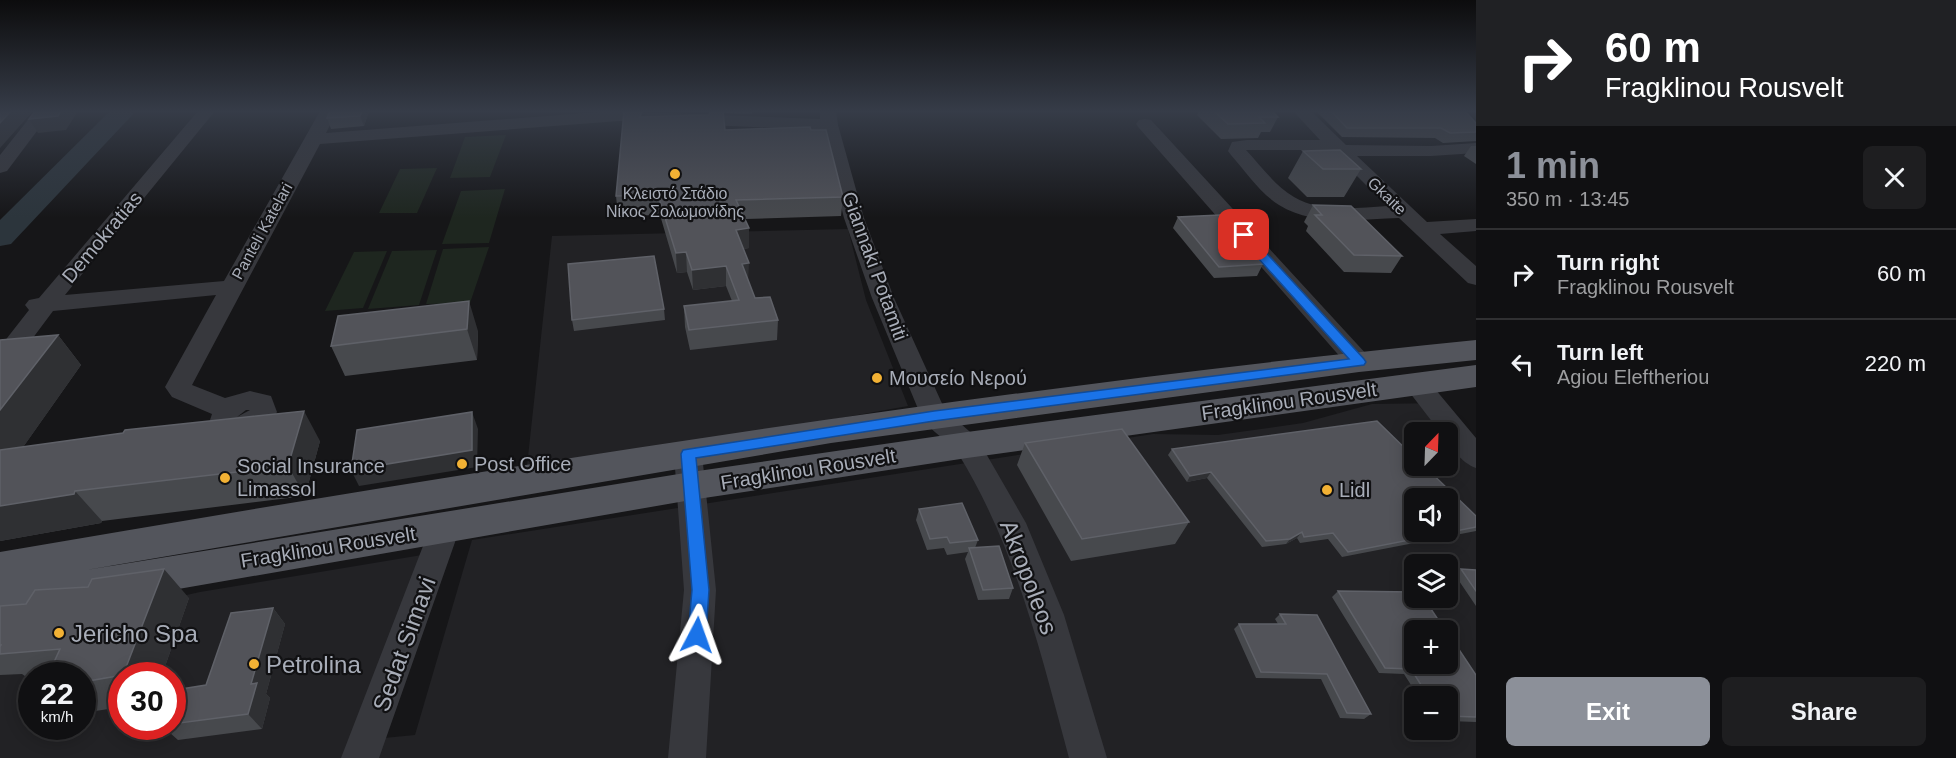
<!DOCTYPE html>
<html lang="en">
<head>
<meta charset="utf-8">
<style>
	:root { --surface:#101012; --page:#1e1e20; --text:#f1f3f6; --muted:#9c9d9f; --line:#303032; --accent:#8c9099 }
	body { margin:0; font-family:Helvetica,sans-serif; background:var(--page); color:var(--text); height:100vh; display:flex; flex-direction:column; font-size:22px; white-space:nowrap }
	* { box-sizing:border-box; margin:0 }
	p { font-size:20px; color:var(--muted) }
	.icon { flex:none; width:33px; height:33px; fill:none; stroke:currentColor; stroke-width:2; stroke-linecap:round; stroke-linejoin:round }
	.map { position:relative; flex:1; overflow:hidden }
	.sheet { display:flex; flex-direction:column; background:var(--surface); width:480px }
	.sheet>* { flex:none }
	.banner { background:#202124; color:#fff; overflow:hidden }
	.needle { width:39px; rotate:23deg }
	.tools { position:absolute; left:1404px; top:422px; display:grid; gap:12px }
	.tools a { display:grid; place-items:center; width:54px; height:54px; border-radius:9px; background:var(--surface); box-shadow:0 3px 15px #0003,0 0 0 2px var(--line); font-size:30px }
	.speed { position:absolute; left:18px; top:662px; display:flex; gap:12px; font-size:30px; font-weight:700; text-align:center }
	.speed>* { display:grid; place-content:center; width:78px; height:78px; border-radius:50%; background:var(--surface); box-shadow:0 3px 15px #0003,0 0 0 2px var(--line); line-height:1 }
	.speed small { font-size:15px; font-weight:400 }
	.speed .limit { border:9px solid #d22; background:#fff; color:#111 }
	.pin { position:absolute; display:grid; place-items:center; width:51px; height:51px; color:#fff; margin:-26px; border-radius:12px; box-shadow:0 3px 9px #0006 }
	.me { position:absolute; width:66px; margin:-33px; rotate:4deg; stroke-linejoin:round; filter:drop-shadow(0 0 4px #0008) }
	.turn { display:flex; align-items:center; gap:21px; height:126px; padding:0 30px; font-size:27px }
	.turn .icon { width:78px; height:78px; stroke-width:2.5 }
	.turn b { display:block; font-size:42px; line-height:51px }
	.round { display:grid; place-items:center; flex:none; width:63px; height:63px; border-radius:9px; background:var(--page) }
	.summary { display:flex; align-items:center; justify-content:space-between; height:102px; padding:0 30px }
	h1 { font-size:36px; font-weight:700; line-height:45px; color:var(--accent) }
	.cta { display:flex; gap:12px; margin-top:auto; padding:12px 30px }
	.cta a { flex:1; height:69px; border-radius:9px; background:var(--accent); color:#fff; font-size:24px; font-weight:700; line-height:69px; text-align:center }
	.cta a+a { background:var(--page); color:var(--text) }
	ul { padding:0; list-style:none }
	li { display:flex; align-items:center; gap:18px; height:90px; padding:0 30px; border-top:2px solid var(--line) }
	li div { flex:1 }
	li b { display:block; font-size:22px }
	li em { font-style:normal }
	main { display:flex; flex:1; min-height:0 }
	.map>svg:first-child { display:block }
	.built { fill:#222225; fill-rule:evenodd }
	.green { fill:#1e261f }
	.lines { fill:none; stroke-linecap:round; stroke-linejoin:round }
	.river { fill:#2c353c; fill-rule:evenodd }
	.minor { fill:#37383d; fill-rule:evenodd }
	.major { fill:#53555c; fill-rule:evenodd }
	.wall { fill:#47494d }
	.shaded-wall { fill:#2f3033 }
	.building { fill:#525359; stroke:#5f6168; stroke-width:1.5; fill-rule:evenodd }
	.route { fill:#1a73e8; stroke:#114b97; stroke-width:1.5 }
	.poi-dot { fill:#f2b134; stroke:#111113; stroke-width:2 }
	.labels { text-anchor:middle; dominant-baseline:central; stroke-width:4.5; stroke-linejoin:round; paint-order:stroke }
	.far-poi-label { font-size:16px; fill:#a8adb8; stroke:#111113 }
	.far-street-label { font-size:16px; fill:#a8adb8; stroke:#111113 }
	.street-label { font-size:20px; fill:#a8adb8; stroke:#111113 }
	.poi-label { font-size:20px; fill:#a8adb8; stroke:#111113; text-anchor:start }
	.near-street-label { font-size:24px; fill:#a8adb8; stroke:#111113 }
	.near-poi-label { font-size:24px; fill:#a8adb8; stroke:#111113; text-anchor:start }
</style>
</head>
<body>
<main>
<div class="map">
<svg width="1476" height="758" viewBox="0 0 1476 758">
	<rect width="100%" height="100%" fill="#161618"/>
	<path class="built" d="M848,229L866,300L908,406L829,420L527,466L552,236Z
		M1446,403L1476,441V758H0V637L200,592L422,555L353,741L415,735L472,540L1153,434L1218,435L1303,423L1372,404ZM1414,432H1448V465H1414ZM1414,498H1448V531H1414ZM1414,564H1448V597H1414ZM1414,630H1448V663H1414ZM32,675H82V726H32ZM122,675H172V726H122ZM1414,696H1448V729H1414Z"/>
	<path class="green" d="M506,135L490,177L450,178L465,137Z
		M437,168L417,213H379L400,169Z
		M505,189L489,243L442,244L461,191Z
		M489,247L470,303L426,304L443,249Z
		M437,250L419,305L368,309L392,251Z
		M387,251L363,308L325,311L354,252Z"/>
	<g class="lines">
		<path class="river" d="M110,111H136L11,244L0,246V220Z"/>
		<path class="minor" d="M35,111H52L7,171L0,173V155Z
			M198,111H215L65,295L224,281L320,111H337L326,133L612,111L820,119V111H836L838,125L864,218L894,298L945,410L977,438L1026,523L1064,615L1107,758H1069C1041,654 1016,548 959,455C949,440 930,432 921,416L872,298L844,218L822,130L619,121L320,144L192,385L225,398L250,391L271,396L277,412C264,436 241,440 216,431L210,420L212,414L172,397L165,387L216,295L53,311L9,370L0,373V347L29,310L25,305L29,300L39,298ZM246,410H250L237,417Z
			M1293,111H1311L1346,145L1431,146L1476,143V153L1431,156H1357L1427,222L1476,219V231L1440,234L1476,266V285L1468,283L1399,218C1361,219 1314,227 1279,205C1260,193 1246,172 1231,155L1228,151L1232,142L1247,140H1320ZM1246,150H1331L1387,206C1357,208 1320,213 1294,197C1275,186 1261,166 1246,150Z
			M1145,119L1151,120L1368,356L1371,362L1368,368L1359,370L1350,368L1139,128L1136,124L1139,120Z
			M1416,374L1425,377L1476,438V468C1462,463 1448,447 1448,432H1440L1407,389L1403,383L1407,377Z
			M688,443L698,446L702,454L716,590L706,758H668L684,590L674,454L678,446Z
			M445,515L456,519L460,528L379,758H341L430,528L434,519Z"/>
		<path class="major" d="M1476,340V360L1359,372L831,443L86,570L691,472L967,432L1476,365V387L967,458L691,500L0,620V552C490,468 982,389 1476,340Z"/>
	</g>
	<path class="wall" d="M369,111L364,126L331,129L327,118Z
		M624,111H645V116L709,115L710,111H753L752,114L723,113L725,130H811L843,197L841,216L745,219L749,248L743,249L748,281L755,298L778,320L777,340L690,350L685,327L684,306L732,301L726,286L693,290L687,272L677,273L660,215L618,216L616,196Z
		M1199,111H1272L1278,117L1270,132H1261L1258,138L1221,139L1197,115Z
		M1316,111H1465L1476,123V141L1443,143L1435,138L1342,137Z
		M1471,146H1476V164L1464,156Z
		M1303,151L1361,169L1344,197H1307L1288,178Z
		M1313,205L1402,256L1391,273L1344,272L1306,231L1308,226L1304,222Z
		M1178,217L1263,264L1257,276L1214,278L1173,228Z
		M664,309L665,320L574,331L572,320Z
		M338,316L478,331L477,360L345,376L331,346Z
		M58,335L81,365L23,447L320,441L305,496L102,521L101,523L0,541V340Z
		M1025,443L1189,522L1175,544L1071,561L1017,465Z
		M1172,449L1476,516V531L1342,557L1328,539L1300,543L1297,538L1286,544L1262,547L1207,478L1187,482L1168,455Z
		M919,509L978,540L975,548L1013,588L1009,599L978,600L965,559L968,552L947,555L944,548L927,550L916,520Z
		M1461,569L1476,570V606L1455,575Z
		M1338,591L1476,675V722L1448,721V696H1418L1404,674L1379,673L1332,597Z
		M189,598L162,675H122V707L82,713V675H32V681L22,674L0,675V606L26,604Z
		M273,608L285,624L266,694L270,698L262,729L178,740L162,726H172V695L206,685Z
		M1280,614L1371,714L1364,719L1340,718L1321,679L1256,678L1234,629L1239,624H1278L1275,619Z"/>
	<path class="shaded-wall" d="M11,111H33L0,148V123Z
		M61,111H78L66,130L38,133L29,119Z
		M362,111H369L364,126L360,116Z
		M642,111H645L646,124L640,117Z
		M749,228V248L736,250V230Z
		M686,252L687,272L677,273L676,253Z
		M749,263L748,283L742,264Z
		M726,266V286L693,290L692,270Z
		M469,301L478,331L477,360L467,329Z
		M58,335L81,365L0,480V410Z
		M304,411L320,441L305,496L288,466Z
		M472,412L478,429L477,467L359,486L351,470Z
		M1211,472L1207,478L1187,482L1190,476Z
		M75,491L102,521L101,523L0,541V506Z
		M1302,532L1297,538L1286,544L1290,539Z
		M164,569L189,598L162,675H123Z
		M273,608L285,624L266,694L270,698L262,729L248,714L251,684Z"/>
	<path class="building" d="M0,111H11L0,123Z
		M35,111H61L58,116L29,119Z
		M330,111H362L360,116L327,118Z
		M624,111H642L640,117L709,115L710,111H723L725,130L810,127L811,130H826L843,197L736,200L749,228L736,230L749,263L742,264L755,298L770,297L778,320L689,330L684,306L739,300L726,266L692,270L686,252L676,253L658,195L616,196Z
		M1214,111H1272L1278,117H1259L1265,123L1228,124Z
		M1331,111H1465L1476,123V132L1450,133L1441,128H1347Z
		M1340,150L1361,169H1323L1303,151Z
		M1313,205L1351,206L1402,256L1354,255L1315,215H1322Z
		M1220,215L1263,264L1219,267L1178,217Z
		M654,256L664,309L572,320L568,264Z
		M469,301L467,329L331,346L338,316Z
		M58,335L0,410V340Z
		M304,411L288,466L75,491L74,494L0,506V450L123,433L125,430Z
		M472,412V450L351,470L357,430Z
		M1377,421L1414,457V465H1423L1476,516V527L1348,552L1333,533L1304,537L1302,532L1290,539L1266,541L1211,472L1190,476L1172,449ZM1414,498H1448V531H1414Z
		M1122,429L1189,522L1082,539L1025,443Z
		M962,503L978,540L950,543L947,537L930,539L919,509Z
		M999,546L1013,588L983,590L969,548Z
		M164,569L123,675L82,682V675H48L60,649L0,654V647L1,645H0V606L26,604L35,590L88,587L92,579Z
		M1461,569L1476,570V591Z
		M1338,591L1414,592V597H1423L1445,630H1414V663H1448V633L1476,675V717L1448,716V696H1428L1411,669L1385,668Z
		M273,608L251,684L257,683L248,714L172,724V695L175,690L206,685L231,613Z
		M1280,614L1317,615L1371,714L1347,713L1327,674L1261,672L1239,624H1286Z"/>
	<linearGradient id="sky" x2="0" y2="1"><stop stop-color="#0c0c0d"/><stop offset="0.51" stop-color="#363c48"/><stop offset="1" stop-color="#363c48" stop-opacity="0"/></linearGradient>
	<rect width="1476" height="218" fill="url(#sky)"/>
	<path class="route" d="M1244,232L1248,233L1364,359L1366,362L1364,365L934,421L696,458L709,590L706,635L703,641L697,643L691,641L688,635L692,590L681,454L683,450L934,411L1349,359L1240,238V233Z"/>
	<g class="poi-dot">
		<circle cx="675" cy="174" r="6"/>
		<circle cx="877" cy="378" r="6"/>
		<circle cx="462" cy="464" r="6"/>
		<circle cx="225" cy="478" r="6"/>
		<circle cx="1327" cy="490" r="6"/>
		<circle cx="59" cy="633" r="6"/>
		<circle cx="254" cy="664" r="6"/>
	</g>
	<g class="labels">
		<g class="far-poi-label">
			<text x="675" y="193">Κλειστό Στάδιο<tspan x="675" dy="18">Νίκος Σολωμονίδης</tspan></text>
		</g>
		<g class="far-street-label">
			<text transform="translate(1387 196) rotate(44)">Gkaite</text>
			<text transform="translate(262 231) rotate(-61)">Panteli Katelari</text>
		</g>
		<g class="street-label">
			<text transform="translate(102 237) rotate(-50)">Demokratias</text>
			<text transform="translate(875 266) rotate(70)">Giannaki Potamiti</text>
			<text transform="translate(1289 401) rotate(-8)">Fragklinou Rousvelt</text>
			<text transform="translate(808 469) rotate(-9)">Fragklinou Rousvelt</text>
			<text transform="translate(328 547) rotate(-9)">Fragklinou Rousvelt</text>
		</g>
		<g class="poi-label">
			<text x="889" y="378">Μουσείο Νερού</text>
			<text x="474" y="464">Post Office</text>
			<text x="237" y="466">Social Insurance<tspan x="237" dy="23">Limassol</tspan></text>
			<text x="1339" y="490">Lidl</text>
		</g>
		<g class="near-street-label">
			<text transform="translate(1029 577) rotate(69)">Akropoleos</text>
			<text transform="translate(404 644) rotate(-70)">Sedat Simavi</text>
		</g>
		<g class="near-poi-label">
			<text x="71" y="633">Jericho Spa</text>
			<text x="266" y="664">Petrolina</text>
		</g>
	</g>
</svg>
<div class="tools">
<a><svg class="needle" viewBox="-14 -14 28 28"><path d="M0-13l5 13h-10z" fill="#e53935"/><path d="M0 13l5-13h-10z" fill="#9c9d9f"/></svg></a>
<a><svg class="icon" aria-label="sound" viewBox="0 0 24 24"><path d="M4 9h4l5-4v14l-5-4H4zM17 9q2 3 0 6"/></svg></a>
<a><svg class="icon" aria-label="layers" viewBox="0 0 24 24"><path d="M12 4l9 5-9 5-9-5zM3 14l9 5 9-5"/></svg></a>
<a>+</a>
<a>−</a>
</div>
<div class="speed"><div>22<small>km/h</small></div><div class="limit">30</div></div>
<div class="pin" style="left:1244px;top:235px;background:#d93025"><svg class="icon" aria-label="arrive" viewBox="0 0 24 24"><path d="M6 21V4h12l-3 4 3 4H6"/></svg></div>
<svg class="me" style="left:697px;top:635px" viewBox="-20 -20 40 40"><path d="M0-17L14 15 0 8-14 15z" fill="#1a73e8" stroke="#fff" stroke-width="4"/></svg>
</div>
<section class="sheet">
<div class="banner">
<div class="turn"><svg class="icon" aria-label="right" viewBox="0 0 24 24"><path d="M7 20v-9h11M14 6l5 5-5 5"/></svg><div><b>60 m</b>Fragklinou Rousvelt</div></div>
</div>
<div class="summary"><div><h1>1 min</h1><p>350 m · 13:45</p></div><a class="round"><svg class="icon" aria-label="close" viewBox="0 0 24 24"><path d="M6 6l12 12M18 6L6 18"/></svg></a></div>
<ul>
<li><svg class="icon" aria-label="right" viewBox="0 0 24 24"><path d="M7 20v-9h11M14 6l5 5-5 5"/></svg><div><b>Turn right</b><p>Fragklinou Rousvelt</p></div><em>60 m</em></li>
<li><svg class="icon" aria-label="left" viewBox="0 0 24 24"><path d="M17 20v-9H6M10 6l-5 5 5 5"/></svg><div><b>Turn left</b><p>Agiou Eleftheriou</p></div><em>220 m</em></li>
</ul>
<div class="cta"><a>Exit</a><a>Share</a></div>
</section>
</main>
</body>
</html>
